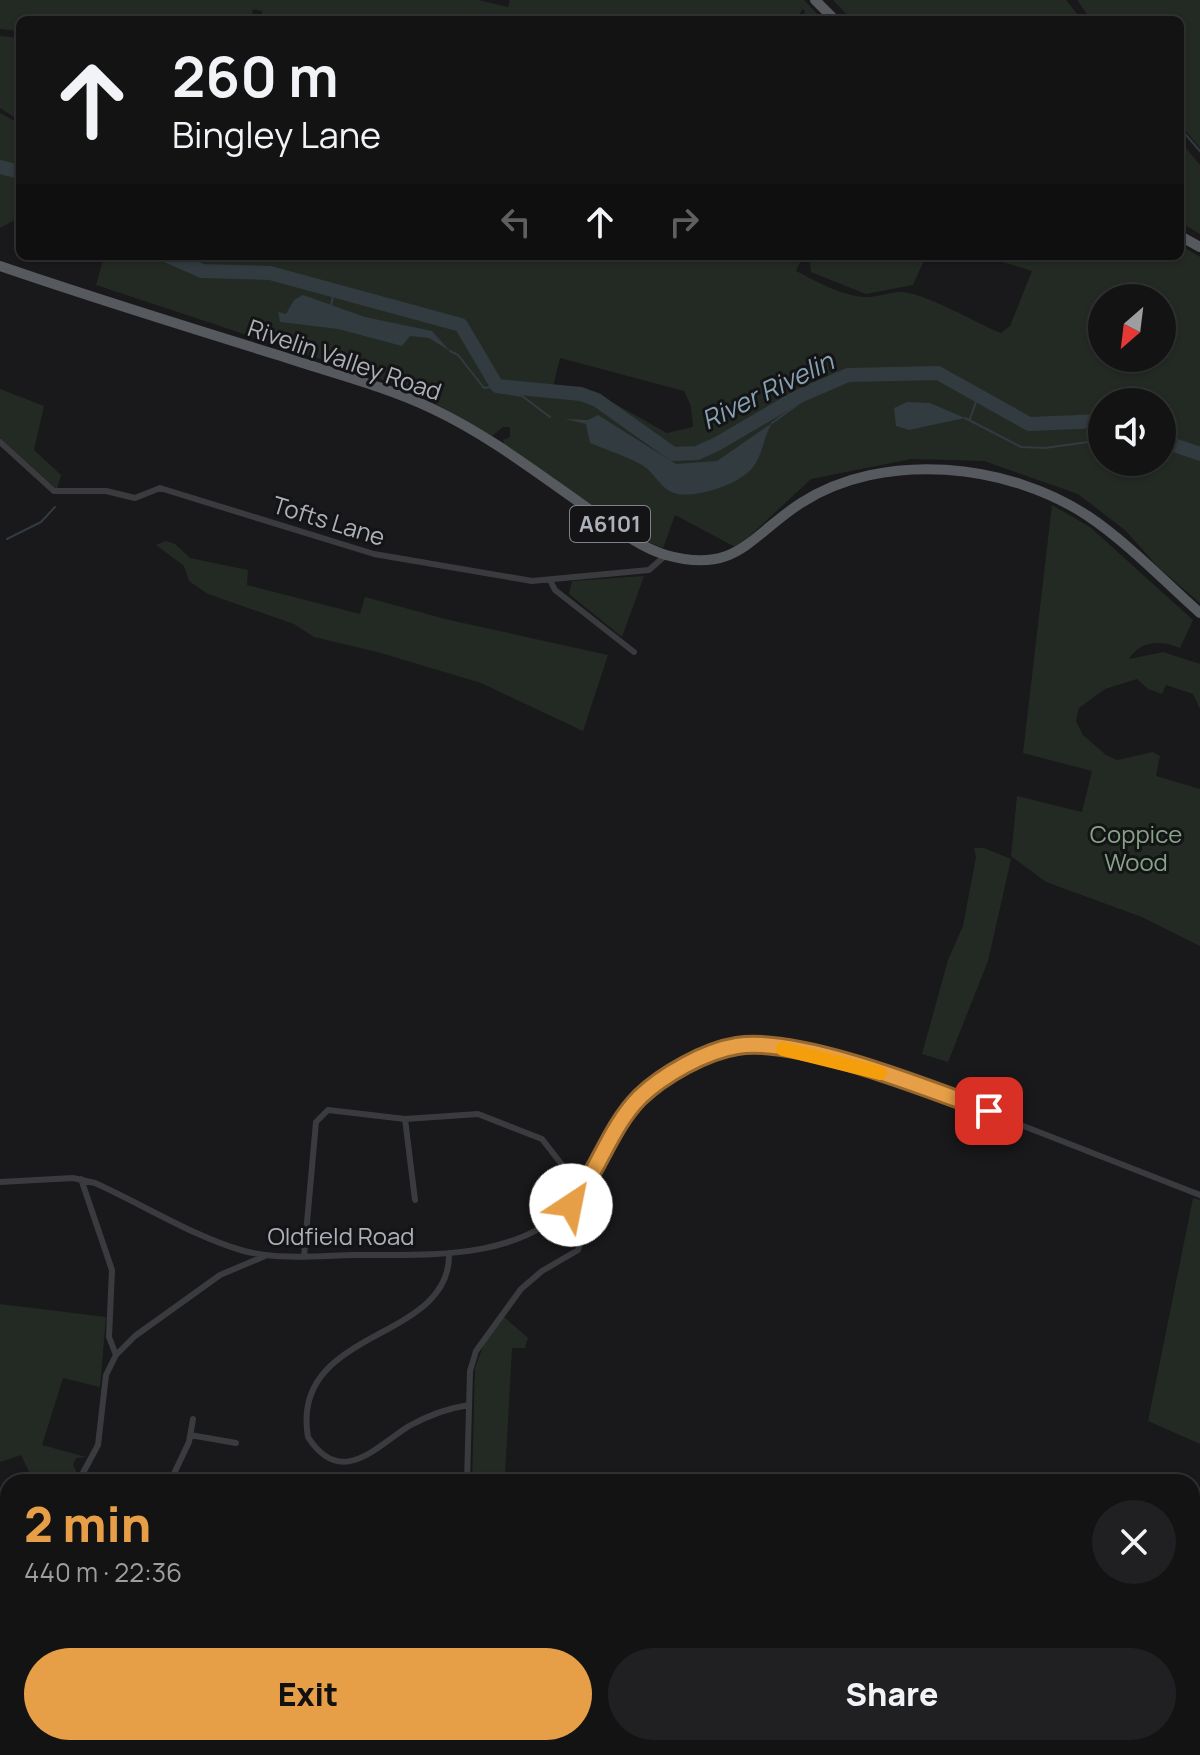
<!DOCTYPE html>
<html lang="en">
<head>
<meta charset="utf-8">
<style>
	:root { --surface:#131314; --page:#202022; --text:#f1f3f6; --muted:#9d9ea0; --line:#323234; --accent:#e69f46 }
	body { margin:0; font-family:Manrope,sans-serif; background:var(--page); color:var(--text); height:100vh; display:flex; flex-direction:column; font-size:30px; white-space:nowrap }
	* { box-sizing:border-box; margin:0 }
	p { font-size:26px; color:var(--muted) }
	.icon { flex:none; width:44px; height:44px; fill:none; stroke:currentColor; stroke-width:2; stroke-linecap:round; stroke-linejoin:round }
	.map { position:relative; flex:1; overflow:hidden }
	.side { position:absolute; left:0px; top:1474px; width:1200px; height:282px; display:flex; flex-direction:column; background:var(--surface); border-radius:24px 24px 0 0; box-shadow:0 2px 6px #0004,0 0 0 2px var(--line) }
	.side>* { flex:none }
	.hud { position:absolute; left:16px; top:16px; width:1168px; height:244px; border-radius:12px; box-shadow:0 2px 6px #0004,0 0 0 2px var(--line); background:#131314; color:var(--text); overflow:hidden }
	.needle { width:52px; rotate:208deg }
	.buttons { position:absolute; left:1088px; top:284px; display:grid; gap:16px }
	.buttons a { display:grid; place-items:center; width:88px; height:88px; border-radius:50%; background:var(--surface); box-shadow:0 2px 6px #0004,0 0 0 2px var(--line); font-size:40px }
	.pin { position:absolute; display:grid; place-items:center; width:68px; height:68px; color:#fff; margin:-34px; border-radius:16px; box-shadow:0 4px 12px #0006 }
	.me { position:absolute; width:88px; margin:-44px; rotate:34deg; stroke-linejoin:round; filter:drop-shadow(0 0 6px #0008) }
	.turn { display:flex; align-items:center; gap:28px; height:168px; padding:0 24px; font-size:36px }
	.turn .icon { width:104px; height:104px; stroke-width:2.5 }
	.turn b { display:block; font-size:56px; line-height:68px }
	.lanes { display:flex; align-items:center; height:76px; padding:0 24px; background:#0003; justify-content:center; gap:40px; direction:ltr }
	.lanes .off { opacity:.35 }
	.round { display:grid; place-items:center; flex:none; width:84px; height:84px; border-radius:42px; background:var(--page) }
	.head { display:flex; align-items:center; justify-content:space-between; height:136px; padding:0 24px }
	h1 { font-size:48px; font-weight:800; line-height:60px; color:var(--accent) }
	.primary-button { display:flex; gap:16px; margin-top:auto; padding:16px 24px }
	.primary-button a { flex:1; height:92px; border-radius:48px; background:var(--accent); color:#111; font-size:32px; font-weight:800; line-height:92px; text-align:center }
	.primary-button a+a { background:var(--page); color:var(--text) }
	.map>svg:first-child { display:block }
	.green { fill:#232a23; fill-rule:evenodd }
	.water { fill:#313b40 }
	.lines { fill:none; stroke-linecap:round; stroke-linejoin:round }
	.stream { stroke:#313b40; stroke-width:2 }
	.river { stroke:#313b40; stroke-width:14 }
	.minor { stroke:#3a3b3f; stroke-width:6 }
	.secondary { stroke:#484b4f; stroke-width:9 }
	.primary { stroke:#56595e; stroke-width:10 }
	.route-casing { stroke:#96672e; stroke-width:20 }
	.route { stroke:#e69f46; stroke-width:14 }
	.slow { stroke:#f59e0b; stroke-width:14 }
	.labels { text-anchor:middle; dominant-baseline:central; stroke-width:6; stroke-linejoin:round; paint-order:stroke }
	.shield { fill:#141416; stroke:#7e8288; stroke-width:2 }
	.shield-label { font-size:22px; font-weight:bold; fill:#acb1b9 }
	.street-label { font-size:24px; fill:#acb1b9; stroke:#141416 }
	.park-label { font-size:24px; fill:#86a385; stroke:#141416 }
	.water-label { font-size:26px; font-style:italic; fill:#86a2b2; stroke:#141416 }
</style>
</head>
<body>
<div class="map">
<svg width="1200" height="1755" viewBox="0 0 1200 1755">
	<rect width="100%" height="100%" fill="#19191b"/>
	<path class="green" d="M0,0H478L508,7L510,0H804L823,20H802L805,11L802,9L797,20H262V11L253,9L251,20H20V31L0,29Z
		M833,0H1066L1082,20H852Z
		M1077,0H1200V148L1180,124V20H1091Z
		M0,36L20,38V121L0,108Z
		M0,113L20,124V217L0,228Z
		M1180,141L1200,165V234L1180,222Z
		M1180,245L1200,257V603L1158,567L1126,531L1078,494L984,461L911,459L811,479L737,548L675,515L663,548L641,539L505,446L503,440L510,437V427H503L492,436L407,388L96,285L104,256H803L796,271C818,282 841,296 866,297C879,297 891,291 903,292C927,294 976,323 1001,333L1010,326L1032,271L983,256H1180ZM1102,298H1162V358H1102ZM560,358L684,391L691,406L693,427L667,433L594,392L553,387ZM1102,402H1162V462H1102Z
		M809,256H926L913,285L866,294L811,272Z
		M0,389L44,406L34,450L61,475L57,489L0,438Z
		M1052,505L1090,527L1193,620L1180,648C1162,640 1140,640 1129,659L1163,652L1200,664V709L1193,694L1166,685L1162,694L1148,689L1137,679L1105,689L1079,708L1076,721L1083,735L1106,755L1117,760L1153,752L1160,756L1156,776L1200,789V946L1142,917L1046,882L1011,856L1017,796L1082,812L1092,771L1023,753Z
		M166,541L175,544L190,558L248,570L247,585L360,614L365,597L445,619L608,655L583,731L481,683L381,653L314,637L294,624L208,594L189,581L184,566L156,545Z
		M644,576L622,637L569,594L572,581Z
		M974,848H984L1011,859L988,961L948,1062L922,1054L948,960L963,926L976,857Z
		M1193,1198L1200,1200V1444L1148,1421Z
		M0,1304L106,1317L100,1387L63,1378L42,1445L86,1457L76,1458L73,1465L77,1473L61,1482H34L21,1455L0,1462Z
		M503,1316L528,1338L525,1348H512L505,1473L503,1482H472L475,1368L485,1341Z
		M155,1748H388L436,1749L450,1755H174Z"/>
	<path class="water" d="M303,295L365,317L432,331L450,351L429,338L410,336L402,346L338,329L280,322L278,312L286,314L294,300Z
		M907,402L930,403L965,418L909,430L896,426L894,408Z
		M598,415L676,464L717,461L772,423C763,438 763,454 753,467C741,484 693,500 674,493C661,489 654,472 642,465C626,456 607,450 590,443L586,424L565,419L588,420Z"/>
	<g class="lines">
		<path class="stream" d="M1180,128L1200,151
			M331,305L335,288
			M450,351L458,355L484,388L497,386V392L522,396L550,417
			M965,418L1021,447L1045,448L1102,440
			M970,419L978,396
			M772,423L804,400L805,394
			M7,539L41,522L55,507"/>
		<path class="river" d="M0,167L20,172
			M168,256L202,271L270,273L461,325L497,386L581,394L597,400L673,454L697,453L717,444L797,397L848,375L938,373L1029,424L1102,421
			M1162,441L1200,454"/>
		<path class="minor" d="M0,442L54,491H106L135,498L160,488L374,554L532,581L649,570L666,555
			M550,580L555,590L634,652
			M405,1119L415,1200
			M81,1179L112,1270L109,1337L116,1355
			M0,1182L73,1178L95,1183C144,1205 192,1236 244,1251C279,1260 317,1256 353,1255C426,1254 516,1262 571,1204C595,1180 608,1145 625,1117C650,1075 713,1046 760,1046L898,1077L1200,1195
			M449,1253C452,1343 289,1327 308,1437C341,1489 377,1446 409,1426C427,1416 449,1408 469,1405
			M304,1256L316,1122L328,1110L405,1119L478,1114L542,1139L587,1197L589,1217L578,1250L542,1271L521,1289L476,1351L470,1371L467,1482
			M190,1435L236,1443
			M82,1478L108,1482
			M78,1482L98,1445L106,1375L116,1355L135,1336L220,1275L265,1256
			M170,1482L189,1442L193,1419
			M0,1512H8
			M0,1569L8,1563
			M0,1726L8,1732
			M28,1748L42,1755
			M101,1748L117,1755
			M1059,1748L1075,1755
			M19,1755L21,1748
			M53,1755L59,1754"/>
		<path class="secondary" d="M0,1681L8,1686
			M140,1748L159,1755"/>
		<path class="primary" d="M815,0L835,20
			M1180,236L1200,247
			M0,266C93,298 187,327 281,356C332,373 385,386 433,409C488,435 536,472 586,507C611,524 636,546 666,555C736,575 750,536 801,503C884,450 1008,463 1088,516C1128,543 1164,581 1200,613"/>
	</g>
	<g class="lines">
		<defs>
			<path id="route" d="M571,1205C598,1172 610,1127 640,1097C663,1075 705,1051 737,1046C798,1036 929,1089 989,1111"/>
		</defs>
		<use href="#route" class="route-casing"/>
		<use href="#route" class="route"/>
		<path class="slow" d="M783,1049L880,1073"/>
	</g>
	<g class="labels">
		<rect class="shield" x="570" y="506" width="80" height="36" rx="6"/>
		<g class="shield-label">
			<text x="610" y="524">A6101</text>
		</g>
		<g class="street-label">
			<text transform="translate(345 359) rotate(19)">Rivelin Valley Road</text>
			<text transform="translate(329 520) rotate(17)">Tofts Lane</text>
			<text x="341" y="1235">Oldfield Road</text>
		</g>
		<g class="park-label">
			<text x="1136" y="833">Coppice<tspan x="1136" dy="28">Wood</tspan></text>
		</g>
		<g class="water-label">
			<text transform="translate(767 390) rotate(-26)">River Rivelin</text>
		</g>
	</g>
</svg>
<div class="buttons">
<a><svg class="needle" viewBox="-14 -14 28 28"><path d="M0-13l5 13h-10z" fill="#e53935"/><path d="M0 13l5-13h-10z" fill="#9d9ea0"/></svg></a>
<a><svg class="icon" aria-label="sound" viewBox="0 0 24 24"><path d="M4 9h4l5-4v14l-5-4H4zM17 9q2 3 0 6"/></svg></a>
</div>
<div class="pin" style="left:989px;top:1111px;background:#d93025"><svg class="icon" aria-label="arrive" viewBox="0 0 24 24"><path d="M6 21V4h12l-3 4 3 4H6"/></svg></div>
<svg class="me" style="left:571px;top:1205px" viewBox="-20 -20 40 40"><circle r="19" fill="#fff"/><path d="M0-13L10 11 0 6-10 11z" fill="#e69f46"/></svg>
<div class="hud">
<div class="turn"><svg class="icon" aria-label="ahead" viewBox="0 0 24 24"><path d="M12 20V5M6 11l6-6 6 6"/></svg><div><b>260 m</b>Bingley Lane</div></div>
<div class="lanes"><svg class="icon off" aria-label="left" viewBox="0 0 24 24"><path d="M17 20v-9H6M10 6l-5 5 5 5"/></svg><svg class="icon" aria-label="ahead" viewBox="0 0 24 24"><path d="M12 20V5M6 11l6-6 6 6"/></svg><svg class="icon off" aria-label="right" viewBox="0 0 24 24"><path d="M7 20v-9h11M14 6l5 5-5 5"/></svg></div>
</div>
<section class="side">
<div class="head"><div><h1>2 min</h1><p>440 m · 22:36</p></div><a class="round"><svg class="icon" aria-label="close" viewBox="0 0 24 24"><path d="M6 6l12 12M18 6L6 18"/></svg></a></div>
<div class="primary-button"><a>Exit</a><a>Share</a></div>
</section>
</div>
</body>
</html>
